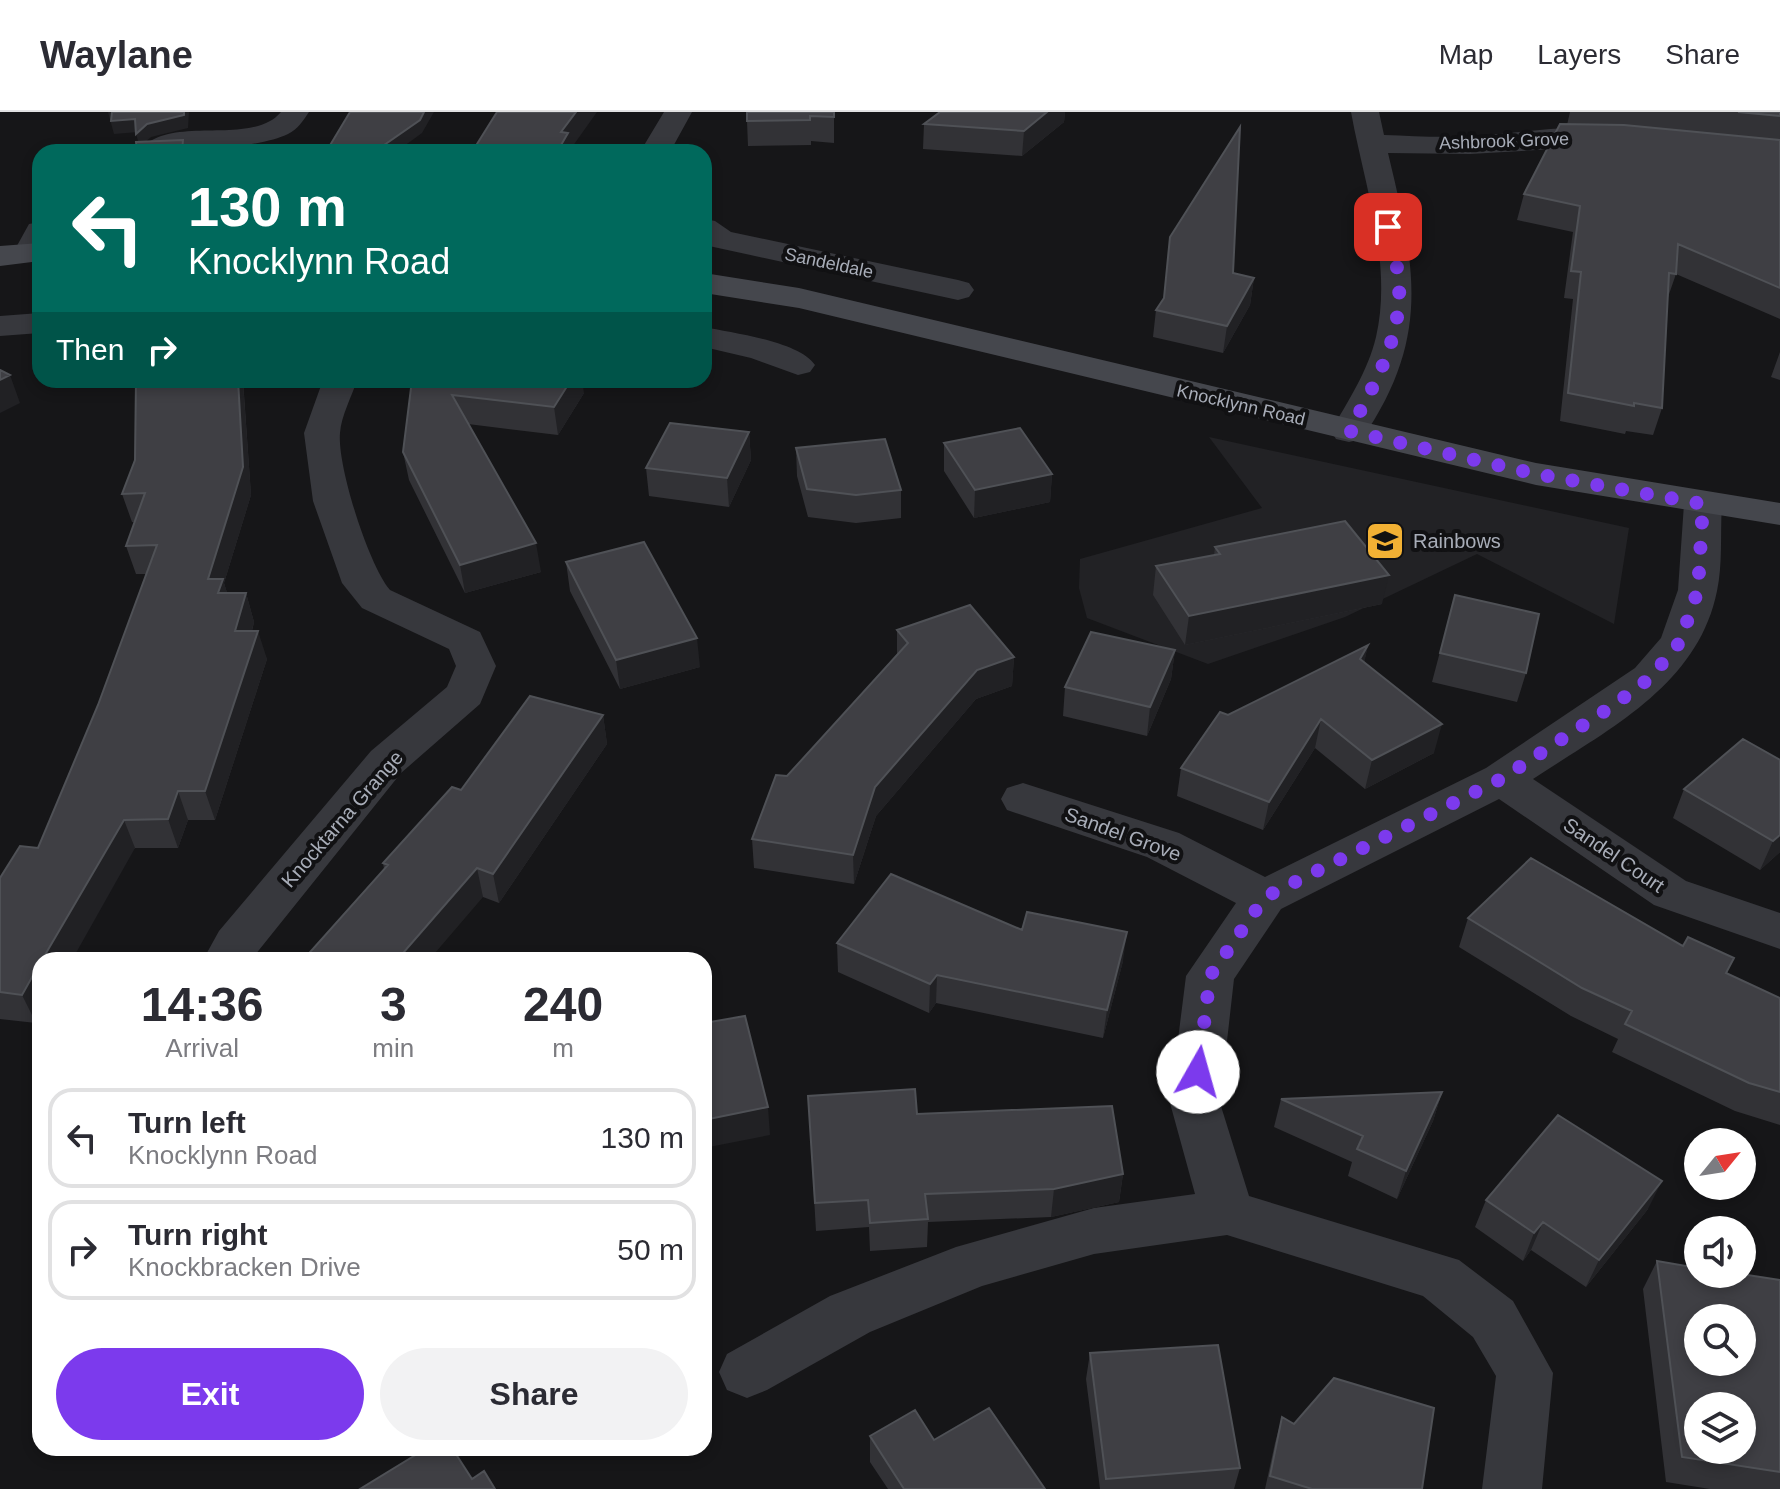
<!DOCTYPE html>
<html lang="en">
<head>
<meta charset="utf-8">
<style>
	:root { --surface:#fff; --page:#f2f2f3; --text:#2b2b33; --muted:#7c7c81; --line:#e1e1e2; --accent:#7c3aed }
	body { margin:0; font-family:Helvetica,sans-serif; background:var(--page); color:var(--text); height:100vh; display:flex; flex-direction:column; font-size:30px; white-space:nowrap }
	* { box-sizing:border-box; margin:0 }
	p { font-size:26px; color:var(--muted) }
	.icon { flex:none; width:44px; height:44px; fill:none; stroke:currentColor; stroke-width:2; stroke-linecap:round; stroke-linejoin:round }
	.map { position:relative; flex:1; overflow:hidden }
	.details { position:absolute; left:32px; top:840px; width:680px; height:504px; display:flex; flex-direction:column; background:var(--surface); border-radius:24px; box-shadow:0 4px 12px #0003 }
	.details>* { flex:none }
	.top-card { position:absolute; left:32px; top:32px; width:680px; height:244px; border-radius:24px; box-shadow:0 4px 12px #0003; background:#00695c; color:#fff; overflow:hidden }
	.needle { width:52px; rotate:60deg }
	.controls { position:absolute; left:1684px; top:1016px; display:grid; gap:16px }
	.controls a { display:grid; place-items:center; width:72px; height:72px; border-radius:50%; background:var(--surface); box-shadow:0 4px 12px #0003; font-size:40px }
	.pin { position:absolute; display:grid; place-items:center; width:68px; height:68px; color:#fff; margin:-34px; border-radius:16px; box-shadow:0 4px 12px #0006 }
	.me { position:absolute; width:88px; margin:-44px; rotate:7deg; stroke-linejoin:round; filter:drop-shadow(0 0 6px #0008) }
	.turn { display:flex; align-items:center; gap:28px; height:168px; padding:0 24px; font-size:36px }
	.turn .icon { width:104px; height:104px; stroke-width:2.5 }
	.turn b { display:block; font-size:56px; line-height:68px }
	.then { display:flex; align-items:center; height:76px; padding:0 24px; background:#0003; gap:16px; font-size:30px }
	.eta { display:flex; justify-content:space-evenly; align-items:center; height:136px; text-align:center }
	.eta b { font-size:48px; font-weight:800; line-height:56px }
	.primary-button { display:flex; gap:16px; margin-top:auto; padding:16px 24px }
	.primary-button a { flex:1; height:92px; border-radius:48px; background:var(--accent); color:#fff; font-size:32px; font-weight:800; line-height:92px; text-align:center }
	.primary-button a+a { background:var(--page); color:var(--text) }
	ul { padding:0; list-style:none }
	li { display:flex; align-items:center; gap:24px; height:100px; margin:0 16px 12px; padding:0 8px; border:4px solid var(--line); border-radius:24px }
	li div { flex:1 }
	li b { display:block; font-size:30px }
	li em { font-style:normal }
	header { display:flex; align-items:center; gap:48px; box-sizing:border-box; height:112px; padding:0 40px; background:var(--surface); border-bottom:2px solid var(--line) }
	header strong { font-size:38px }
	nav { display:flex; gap:44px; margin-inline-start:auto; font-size:28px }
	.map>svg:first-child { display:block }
	.built { fill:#222225 }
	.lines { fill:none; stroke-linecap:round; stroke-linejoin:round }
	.street { fill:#37383d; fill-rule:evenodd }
	.secondary { fill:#45474d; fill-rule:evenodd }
	.wall { fill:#323236 }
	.shaded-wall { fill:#212124 }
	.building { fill:#3f3f44; stroke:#4f5156; stroke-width:2; fill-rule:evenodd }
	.route { stroke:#7c3aed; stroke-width:14; stroke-dasharray:0 25.2 }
	.labels { text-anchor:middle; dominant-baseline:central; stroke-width:8; stroke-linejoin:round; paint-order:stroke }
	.far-street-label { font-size:18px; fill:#a8adb8; stroke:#111113 }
	.poi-label { font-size:20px; fill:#a8adb8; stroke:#111113; text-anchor:start }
	.street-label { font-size:20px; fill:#a8adb8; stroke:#111113 }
</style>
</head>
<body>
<header>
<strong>Waylane</strong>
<nav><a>Map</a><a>Layers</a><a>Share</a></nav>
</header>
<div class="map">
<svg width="1780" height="1377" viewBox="0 0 1780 1377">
	<rect width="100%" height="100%" fill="#161618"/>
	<path class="built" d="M1209,325L1629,416L1614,512L1477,442L1345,505L1208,552L1087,506L1079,476L1080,447L1262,396Z"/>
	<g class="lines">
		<path class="street" d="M281,0H309C303,9 298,17 288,22C258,37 174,40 139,40C167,0 251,36 281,0Z
			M664,0H692L670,40H640Z
			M1351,0H1379L1384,23C1413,24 1443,26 1472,24C1520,22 1575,9 1622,21L1627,27L1622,33L1470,42L1388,41C1415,154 1432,224 1362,327L1349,330L1336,327L1331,319C1348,289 1368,259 1376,225C1393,151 1364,72 1351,0Z
			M704,107L715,109L731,120L958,168L969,171L974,178L969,185L958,188L709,134L704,130Z
			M40,110V148L29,150L18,148L13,141L29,112Z
			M40,201V221L0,224V204Z
			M704,215C732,221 799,229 815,253L810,260L798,263L751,246L704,235Z
			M323,268H357C352,284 341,304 340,321C337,354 369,454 390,478L480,520L496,554L480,592L401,661L251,848H203L219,819L371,639L447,575L456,554L449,537L362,496L342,471L313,389L304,321Z
			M1703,381L1716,384L1722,392C1720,420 1723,451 1717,479C1698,574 1607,618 1533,667L1686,769L1780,801V837L1654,793L1499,687L1281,797L1234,867L1220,991L1249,1084L1459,1148L1513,1189L1553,1261L1542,1377H1482L1496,1264L1473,1225L1423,1184L1227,1123L1094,1142L982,1174L870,1220L767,1278L747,1286L727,1278L719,1260L727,1242L830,1184L956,1135L1094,1096L1195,1082L1170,991L1186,864L1236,791L1147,745L1007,698L1001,687L1007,676L1023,671L1179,721L1265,765L1486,656L1635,556L1661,526L1678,478L1684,392L1690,384Z"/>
		<path class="secondary" d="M40,131V149L0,154V134Z
			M704,161L799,176L1536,351L1780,391V413L1536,373L799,196L704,181Z"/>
	</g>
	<path class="wall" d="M834,0V31L811,29V33L748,34L747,9Z
		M940,0H1065L1064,10L1022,44L923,37L924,12Z
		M1570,0H1780V207L1676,162L1667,188L1662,296L1653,323L1626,319L1625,322L1560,309L1573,187L1564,186L1573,120L1517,108L1524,82L1567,13Z
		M1233,161L1254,166L1250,193L1223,241L1153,225L1156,198Z
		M1780,240V268L1771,265Z
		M136,268H243L251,383L224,471L227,481H246L254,510L252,519L267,547L215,708H188L178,736H135L40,848V904L36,911L0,907V766L38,736L98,593L146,462H136L126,434L134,410H132L122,382L135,348Z
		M412,268L584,281L558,323L468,312L541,460L465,481L409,368L403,340Z
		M749,320L751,348L729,395L649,384L646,356Z
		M944,331L1052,362L1050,390L974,406L944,359Z
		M796,336L901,378V406L856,411L808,405L797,364Z
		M1215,435L1382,492L1185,533L1153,483L1156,454L1214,443Z
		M566,450L700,555L620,577L570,479Z
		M1455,483L1526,561L1517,590L1432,570Z
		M897,518L1014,545L1012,574L976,587L876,704L854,772L754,756L752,727L787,664L897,542Z
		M1368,533L1364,550L1434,641L1365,677L1315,636L1263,718L1177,684L1181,656L1228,603Z
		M1175,538L1171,567L1147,624L1063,604L1065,575Z
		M603,603L607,632L499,791L483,785L384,757L383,751L461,678Z
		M1780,648V740L1760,758L1673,706L1684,677Z
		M1468,806L1780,886V1013L1735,999L1612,940L1618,927L1571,904L1459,835Z
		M1022,818L1123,849L1103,926L936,891L929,901L838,860L837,831Z
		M1442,980L1433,1009L1397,1087L1348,1064L1352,1050L1274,1015L1281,987Z
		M808,984L917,1002L1123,1062L1119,1090L1051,1105L928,1110L927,1135L870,1139L869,1115L816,1119Z
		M1486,1088L1648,1097L1586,1175L1531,1138L1523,1149L1475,1115Z
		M1657,1149L1780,1168V1377H1710L1666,1370L1643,1177Z
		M1090,1241L1240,1356L1234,1377H1100L1086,1267Z
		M1282,1305L1294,1312L1422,1377H1265L1275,1331Z
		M870,1324L934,1328L1045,1377H888L870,1350Z"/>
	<path class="shaded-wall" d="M108,0H112L135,7L147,12L184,0H189L188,16L151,25L140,35L136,22L138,20L114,22Z
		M424,0H434L422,21L396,40H374Z
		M576,0H597L570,38V40H557L561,20Z
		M1047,0H1065L1064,10L1022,44L1024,19Z
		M1254,166L1250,193L1223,241L1227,214Z
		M10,263L20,291L0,301V268Z
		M238,268H243V271L251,383L224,471L232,495L227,510L208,467Z
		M571,268H582L584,281L558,323L554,295Z
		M749,320L751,348L729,395L727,366Z
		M1052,362L1050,390L974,406L975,378Z
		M536,431L541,460L465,481L460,453Z
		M1389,463L1382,492L1185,533L1189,504Z
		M246,481L254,510L244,548L235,519Z
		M258,519L267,547L215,708L205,679Z
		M697,526L700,555L620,577L616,548Z
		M1368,533L1362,562L1360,547Z
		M1175,538L1171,567L1147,624L1150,595Z
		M1014,545L1012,574L976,587L876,704L854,772L853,743L875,675L977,558Z
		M603,603L607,632L499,791L493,762Z
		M1321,607L1315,636L1263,718L1269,690Z
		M1442,612L1434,641L1365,677L1372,648Z
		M178,679L188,708L178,736L168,707Z
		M124,708L135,736L72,848H42Z
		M1780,723V740L1760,758L1773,729Z
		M477,756L483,785L429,848H397Z
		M1127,820L1123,849L1103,926L1107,898Z
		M40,851V904L36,911L22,883Z
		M937,863L936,891L929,901L930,872Z
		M1442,980L1433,1009L1397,1087L1406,1059Z
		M768,995L770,1023L704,1036V1008Z
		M1123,1062L1119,1090L1051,1105L1054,1077Z
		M1662,1069L1648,1097L1586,1175L1599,1148Z
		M1543,1110L1531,1138L1523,1149L1534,1121Z"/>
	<path class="building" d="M112,0H184V3L147,12L136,22L135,7L111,9Z
		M350,0H424L420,8L374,40H326Z
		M497,0H576L561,20L568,21L557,40H472Z
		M747,0H834V5L810,4V8L747,9Z
		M940,0H1047L1024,19L924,12Z
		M1738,0H1780V4Z
		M1560,12L1624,13L1780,28V176L1678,132L1676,162L1669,161L1662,296L1634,291V294L1568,281L1581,160L1571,159L1580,94L1524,82Z
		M1240,15L1233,161L1254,166L1227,214L1156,198L1164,186L1170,125Z
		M183,28L182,40H137L136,30Z
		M0,258L10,263L0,268Z
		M136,268H238L243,355L208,467H223L218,481H246L235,519H258L205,679H178L168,707L124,708L42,848H40V851L22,883L0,880V766L20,734L38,736L98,593L157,433L126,434L145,381L122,382L135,348Z
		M412,268H571L554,295L452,283L536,431L460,453L403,340Z
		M670,311L749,320L727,366L646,356Z
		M1020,316L1052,362L975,378L944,331Z
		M885,327L901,378L856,383L807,377L796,336Z
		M1345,409L1389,463L1189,504L1156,454L1220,442L1215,435Z
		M644,430L697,526L616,548L566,450Z
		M1455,483L1539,502L1526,561L1440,541Z
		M970,493L1014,545L977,558L875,675L853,743L752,727L776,663L787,664L908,531L897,518Z
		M1091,520L1175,538L1150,595L1065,575Z
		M1368,533L1360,547L1442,612L1372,648L1321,607L1269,690L1181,656L1220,600L1228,603Z
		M530,584L603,603L493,762L477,756L397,848H303L388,753L383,751L452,675L461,678Z
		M1743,627L1780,648V723L1773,729L1684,677Z
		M1531,746L1683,834L1688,825L1734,846L1726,861L1780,886V980L1749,971L1625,912L1632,899L1582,876L1468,806Z
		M891,762L1022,818L1027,800L1127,820L1107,898L937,863L930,872L837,831Z
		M745,904L768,995L704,1008V911Z
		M915,977L917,1002L1112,994L1123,1062L1054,1077L925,1082L928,1107L870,1111L868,1088L815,1091L808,984Z
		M1442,980L1406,1059L1357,1037L1363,1024L1281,987Z
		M1558,1003L1662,1069L1599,1148L1543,1110L1534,1121L1486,1088Z
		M1657,1149L1698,1156V1162H1741L1780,1168V1360L1682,1345ZM1698,1206H1742V1250H1698ZM1698,1294H1742V1338H1698Z
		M1218,1233L1240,1356L1106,1367L1090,1241Z
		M1334,1266L1434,1296L1422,1377H1312L1270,1364L1282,1305L1294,1312Z
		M989,1296L1045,1377H904L870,1324L915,1298L934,1328Z
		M427,1336H452L472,1367L484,1359L495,1377H360Z"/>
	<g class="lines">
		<path class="route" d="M1198,960L1210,864L1265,785L1501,667L1614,593L1650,566L1680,530L1698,478L1703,392L1536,362L1349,319C1375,273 1402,225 1399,171C1398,153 1391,133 1388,115"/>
	</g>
	<defs>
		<symbol id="school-square" viewBox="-11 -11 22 22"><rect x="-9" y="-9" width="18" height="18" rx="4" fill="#f2b134" stroke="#111113"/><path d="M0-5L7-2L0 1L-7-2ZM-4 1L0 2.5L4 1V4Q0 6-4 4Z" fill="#111"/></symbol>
	</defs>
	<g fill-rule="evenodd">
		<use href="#school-square" x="1363" y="407" width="44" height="44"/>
	</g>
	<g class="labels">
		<g class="far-street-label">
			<text transform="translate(1504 29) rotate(-2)">Ashbrook Grove</text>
			<text transform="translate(829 151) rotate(12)">Sandeldale</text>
			<text transform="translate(1241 293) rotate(13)">Knocklynn Road</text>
		</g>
		<g class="poi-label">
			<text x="1413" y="429">Rainbows</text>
		</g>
		<g class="street-label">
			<text transform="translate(342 707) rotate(-49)">Knocktarna Grange</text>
			<text transform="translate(1123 722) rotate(20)">Sandel Grove</text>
			<text transform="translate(1614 743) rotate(34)">Sandel Court</text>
		</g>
	</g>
</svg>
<div class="controls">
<a><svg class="needle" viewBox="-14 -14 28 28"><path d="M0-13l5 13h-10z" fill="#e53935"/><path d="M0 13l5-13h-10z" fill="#7c7c81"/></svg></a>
<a><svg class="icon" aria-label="sound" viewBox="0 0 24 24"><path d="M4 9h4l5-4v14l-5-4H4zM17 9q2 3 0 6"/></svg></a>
<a><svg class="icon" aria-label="search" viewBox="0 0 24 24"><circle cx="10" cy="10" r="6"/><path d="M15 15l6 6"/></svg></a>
<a><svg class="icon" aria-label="layers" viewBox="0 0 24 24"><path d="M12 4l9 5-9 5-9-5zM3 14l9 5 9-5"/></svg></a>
</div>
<div class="pin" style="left:1388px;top:115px;background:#d93025"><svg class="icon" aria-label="arrive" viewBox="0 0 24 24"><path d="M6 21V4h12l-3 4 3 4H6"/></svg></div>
<svg class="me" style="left:1198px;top:960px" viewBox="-20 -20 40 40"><circle r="19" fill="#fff"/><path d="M0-13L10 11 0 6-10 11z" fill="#7c3aed"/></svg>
<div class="top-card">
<div class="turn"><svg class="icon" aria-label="left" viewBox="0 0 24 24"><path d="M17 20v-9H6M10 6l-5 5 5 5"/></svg><div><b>130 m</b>Knocklynn Road</div></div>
<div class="then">Then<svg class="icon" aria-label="right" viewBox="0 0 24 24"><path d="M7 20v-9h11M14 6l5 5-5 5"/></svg></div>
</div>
<section class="details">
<div class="eta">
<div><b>14:36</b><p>Arrival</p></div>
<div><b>3</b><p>min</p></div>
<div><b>240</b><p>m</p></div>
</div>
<ul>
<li><svg class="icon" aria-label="left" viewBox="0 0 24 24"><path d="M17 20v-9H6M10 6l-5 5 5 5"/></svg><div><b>Turn left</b><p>Knocklynn Road</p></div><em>130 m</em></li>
<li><svg class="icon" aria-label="right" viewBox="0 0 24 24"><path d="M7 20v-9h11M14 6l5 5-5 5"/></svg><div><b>Turn right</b><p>Knockbracken Drive</p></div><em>50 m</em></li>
</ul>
<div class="primary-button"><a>Exit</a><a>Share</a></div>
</section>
</div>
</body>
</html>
